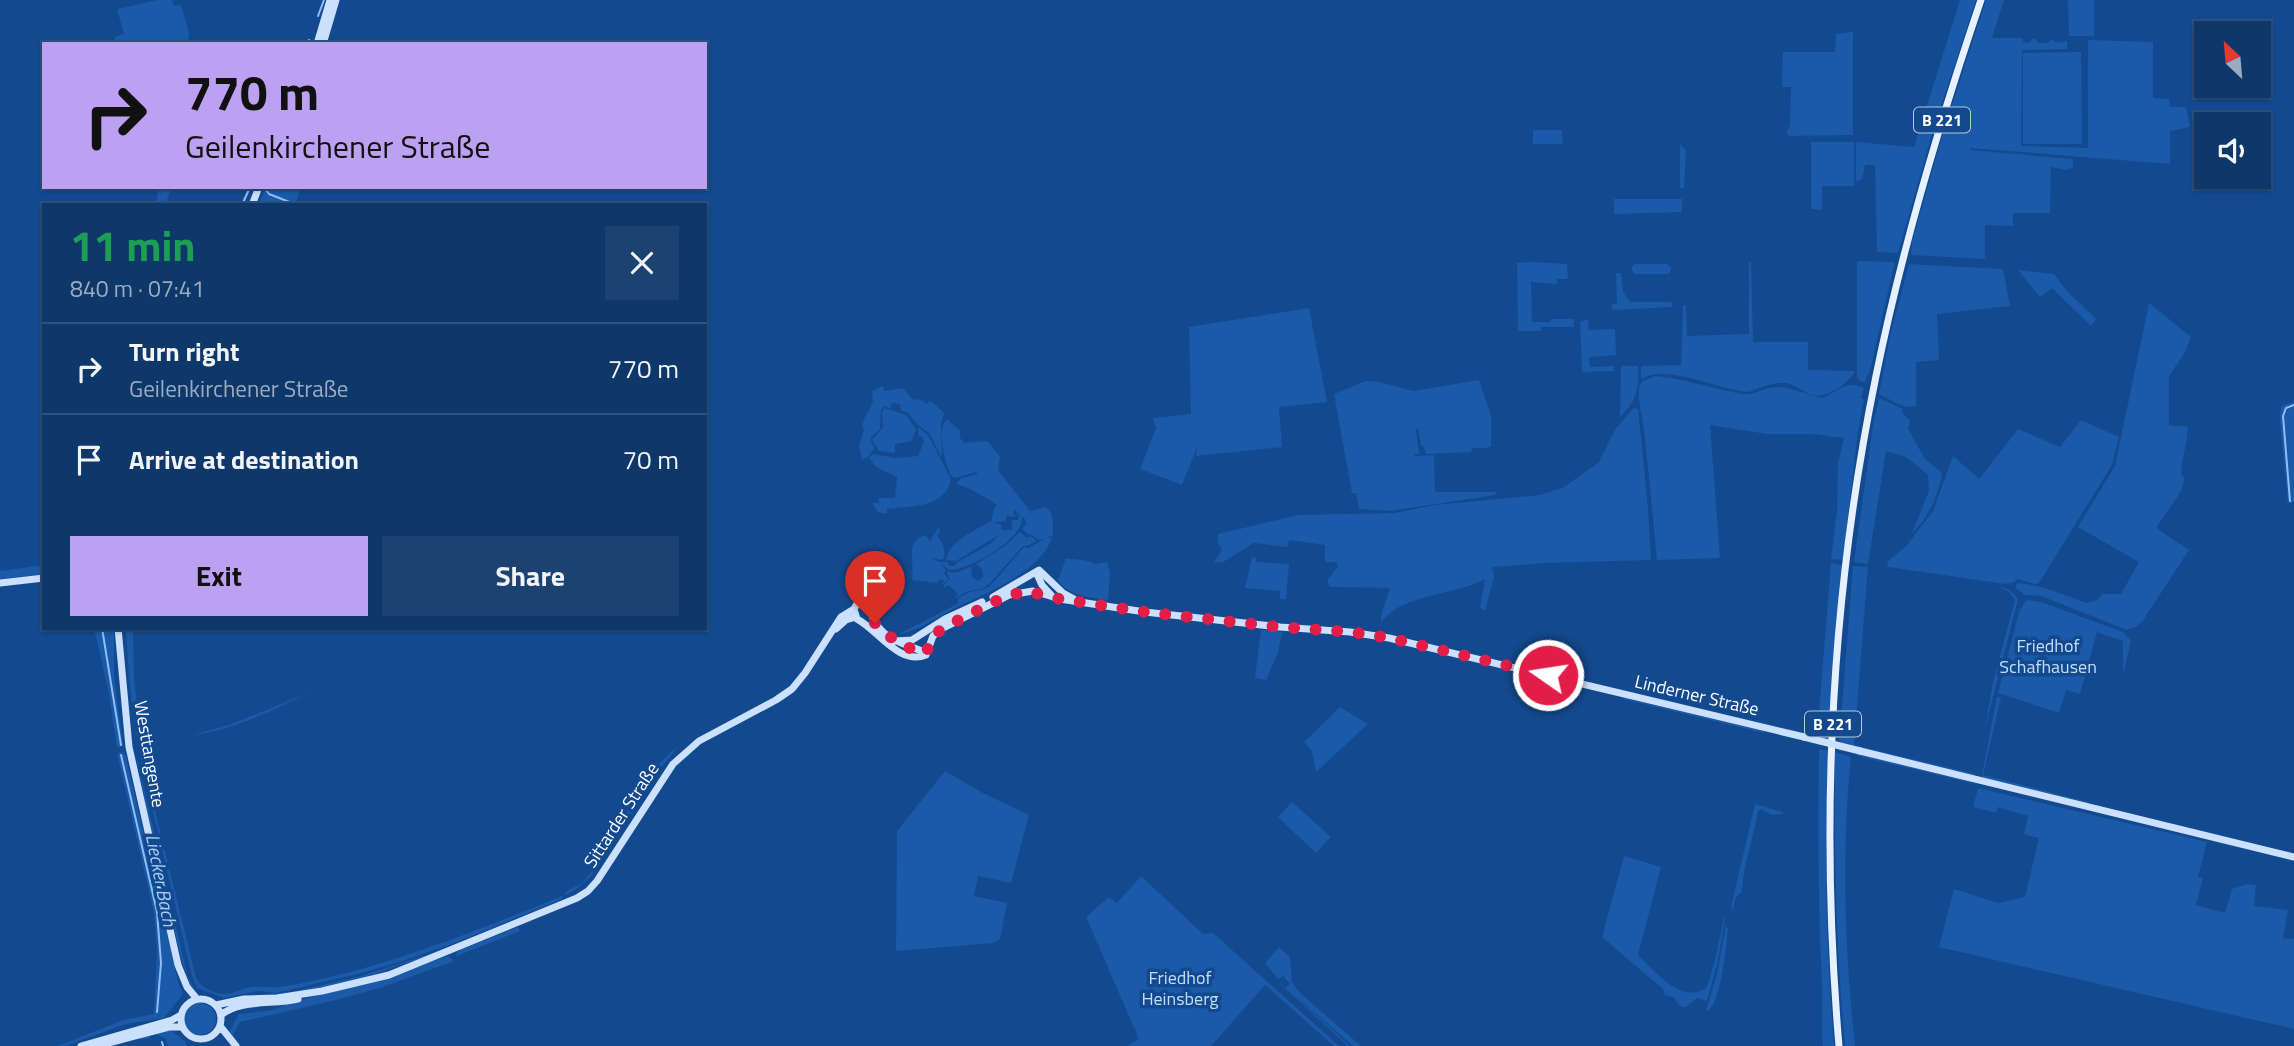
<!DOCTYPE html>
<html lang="en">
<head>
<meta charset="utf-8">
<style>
	:root { --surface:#0e376a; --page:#1c4272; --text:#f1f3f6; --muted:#9bacc1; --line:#2e517e; --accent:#bca0f2 }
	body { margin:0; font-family:"Titillium Web",sans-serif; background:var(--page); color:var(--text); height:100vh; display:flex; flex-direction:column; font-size:26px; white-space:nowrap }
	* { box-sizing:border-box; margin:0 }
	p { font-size:23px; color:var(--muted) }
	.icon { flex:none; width:38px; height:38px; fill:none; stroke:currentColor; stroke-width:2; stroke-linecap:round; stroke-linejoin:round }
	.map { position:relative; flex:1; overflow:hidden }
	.sheet { position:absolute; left:42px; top:203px; width:665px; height:427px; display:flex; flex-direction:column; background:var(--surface); border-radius:0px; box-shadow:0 2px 5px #0004,0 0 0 2px var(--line) }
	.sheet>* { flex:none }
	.guide { position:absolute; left:42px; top:42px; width:665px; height:147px; border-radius:0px; box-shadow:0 2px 5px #0004,0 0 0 2px var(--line); background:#bca0f2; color:#111; overflow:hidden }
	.needle { width:46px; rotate:334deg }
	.buttons { position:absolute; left:2194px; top:21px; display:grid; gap:14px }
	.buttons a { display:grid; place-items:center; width:77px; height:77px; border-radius:0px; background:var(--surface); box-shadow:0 2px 5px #0004,0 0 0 2px var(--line); font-size:35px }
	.pin { position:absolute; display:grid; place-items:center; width:60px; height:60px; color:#fff; margin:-72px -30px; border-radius:50% 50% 50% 0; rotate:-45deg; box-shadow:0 0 7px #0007 }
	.pin .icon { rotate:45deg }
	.me { position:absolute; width:77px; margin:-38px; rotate:283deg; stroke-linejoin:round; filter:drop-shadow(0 0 5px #0008) }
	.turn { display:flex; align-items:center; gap:24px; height:147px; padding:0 28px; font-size:32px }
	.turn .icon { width:91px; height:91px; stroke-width:2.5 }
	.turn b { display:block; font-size:49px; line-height:60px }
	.round { display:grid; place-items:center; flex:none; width:74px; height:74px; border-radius:0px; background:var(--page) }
	.overview { display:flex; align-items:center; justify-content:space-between; height:119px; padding:0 28px }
	h1 { font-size:42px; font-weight:700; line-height:52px; color:#1e9e55 }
	.cta { display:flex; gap:14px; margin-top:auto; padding:14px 28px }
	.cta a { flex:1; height:80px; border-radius:0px; background:var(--accent); color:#111; font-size:28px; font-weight:700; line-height:80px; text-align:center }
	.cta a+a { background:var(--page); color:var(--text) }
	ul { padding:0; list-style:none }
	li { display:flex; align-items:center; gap:21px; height:91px; padding:0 28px; border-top:2px solid var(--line) }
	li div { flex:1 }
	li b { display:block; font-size:26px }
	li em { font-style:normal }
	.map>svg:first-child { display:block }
	.green { fill:#1a5aa8 }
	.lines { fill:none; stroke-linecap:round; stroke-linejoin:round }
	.stream { stroke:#8ebef4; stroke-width:2 }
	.secondary { stroke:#cbe0fc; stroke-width:7 }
	.primary { stroke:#e7f0ff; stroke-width:7 }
	.secondary-bridge { stroke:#cbe0fc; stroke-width:7 }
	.route { stroke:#e11d48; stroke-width:12; stroke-dasharray:0 21.6 }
	.labels { text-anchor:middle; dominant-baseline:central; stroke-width:7; stroke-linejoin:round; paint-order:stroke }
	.shield { fill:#13498e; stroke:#b8c8dd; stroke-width:2 }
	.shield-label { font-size:16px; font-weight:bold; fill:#fff }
	.park-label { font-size:18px; fill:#c3ddfc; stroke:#13498e }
	.street-label { font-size:18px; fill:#fff; stroke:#13498e }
	.water-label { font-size:19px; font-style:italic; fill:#a8cdf8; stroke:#13498e }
</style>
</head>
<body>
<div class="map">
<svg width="2294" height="1046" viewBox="0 0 2294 1046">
	<rect width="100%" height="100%" fill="#13498e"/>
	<path class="green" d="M158,0H172L174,6L181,5L189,33L188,44H113L115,37L124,34L117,9Z
		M1960,0H1976L1934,127L1898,253L1877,252L1875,165H1865L1862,179L1856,182V142L1914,147Z
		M1986,0H2004L1992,38H2023V42L2030,43L2032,39L2035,38L2038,43H2049L2050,39L2058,43L2067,41V49L2022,50L2021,146L2088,148V40L2153,42V98L2169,99L2170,107H2186L2190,127L2170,131V164L1970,148V150L2073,159V167L2067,170L2051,167L2050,213H2013V226L1985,225V259L1911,255L1912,242L1944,130Z
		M2068,0H2094V36H2069Z
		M1853,32V135L1789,136L1786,133L1790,125L1791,87H1782L1783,52H1835L1836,34Z
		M2081,52L2082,144H2023V53Z
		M1533,130H1562L1563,144H1533Z
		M1811,142H1854V186H1822V210L1811,209Z
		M1680,144L1686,150L1684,188H1680Z
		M159,187H172L165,205H156Z
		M266,187H301L296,202L301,205H258Z
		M1614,199H1682V212L1614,214Z
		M1857,261L1895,262L1869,375H1867L1865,383L1860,381L1857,377Z
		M1532,262L1567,264L1568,279H1557V284L1531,282L1532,322H1550L1551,319H1574V327H1541V331H1518L1517,263Z
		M1749,262H1751L1753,342H1808V370L1855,371C1850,383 1826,399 1812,395C1803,392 1796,385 1786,383C1773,382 1760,388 1748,392C1719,390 1666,363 1641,379V366L1681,365L1683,305H1686L1687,336L1749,334Z
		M1635,264H1667L1671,267V271L1668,274H1634L1631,267Z
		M1909,264L2003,269L2010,306L1937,314L1939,360L1916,362V406L1906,407L1898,404L1879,394L1891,332Z
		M2018,270L2054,274L2066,290L2096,319L2091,326L2052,288L2040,297Z
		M1616,273H1621L1623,292L1630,302H1671L1673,304L1672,307L1612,310V304L1617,303Z
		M2149,303L2191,337L2184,354L2169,376V425L2188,427C2187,444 2182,458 2181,475L2185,479L2180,493L2156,528L2189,550L2142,622L2135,627L2127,630L2041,596L2024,595L2016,588V584L2020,583L2042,587L2087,603L2097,600L2103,594H2121L2139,562L2078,527L2115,466Z
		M1309,308L1327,402L1279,407L1282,447L1196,456L1197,447L1182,485L1140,469L1156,428L1153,418L1191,414L1189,327Z
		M1584,320H1588L1589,330L1615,329L1616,355L1589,357L1590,367L1614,366V371L1582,372L1580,322Z
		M1621,366H1638C1639,388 1637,401 1620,417Z
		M1655,376L1672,378L1741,394H1751L1768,388L1784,387L1821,398C1837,393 1847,378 1864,388L1861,399H1864L1857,439L1843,560L1831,559L1837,510L1838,463L1844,438L1813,434H1767L1710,425L1720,558L1657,560L1645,437L1639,400V387L1643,381Z
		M1479,380L1491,415V446L1486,448H1472L1471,452L1426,454L1423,446H1421L1418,428L1416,430L1419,454H1414L1415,456L1434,455L1435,492H1496V495L1390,511L1359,509L1356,493H1352L1334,394L1366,381L1380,382L1413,391Z
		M883,386L884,391L903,388L913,400L921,399L926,404L931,401L944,413L941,423L942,458L929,433L918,425L908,413L901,410L900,404L892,403L890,409L885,406L881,409L880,429L870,438L874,449L868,457L862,460L859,445L864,430L862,424L873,401L872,391Z
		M1879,398L1903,409L1902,412L1910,421L1908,429L1925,459L1942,473C1939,494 1928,519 1912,533L1929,491L1928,475L1906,457L1886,451L1868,564L1854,562L1873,425Z
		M2294,402V502L2288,503L2280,420L2281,406Z
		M884,408L906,415L916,429L912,441L895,444V453L879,451L872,440L883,427L882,412Z
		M1634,408L1638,409L1648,508L1651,560L1544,563L1492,567L1494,577L1485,611L1480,608L1485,579C1455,596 1401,593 1381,623V615L1390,588L1330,587L1327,581L1338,566L1336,562H1325V545L1289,540L1288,547L1254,543L1223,562L1213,563L1222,550L1218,543V534L1298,515L1395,513L1435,505L1540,495L1564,487L1599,462L1615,429Z
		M947,419L960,431V438L965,443L987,441C992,445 994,452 1000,456L998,470L1030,511L1046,507C1055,514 1053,526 1053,536L1039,540L1030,534L1029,535L1022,529L1026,524L1025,519L1014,509L1013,512L1016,517L1006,516V521L991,523L994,508L997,505C985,497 969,487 956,484L961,478L978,474L975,472L956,478L951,476C945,463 936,430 947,419Z
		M2081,420L2119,437L2112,465L2039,583L2035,584L2018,579L2012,583L2005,584L1888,567L1887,562L1907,545L1933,511L1953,456L1979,479L2018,429L2060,447Z
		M918,427L928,435L951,479C946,508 911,506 887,509V514L878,512L872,503H879V498H895L897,477L876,467L869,458L873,454L895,458L918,456L924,442L922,437L918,436Z
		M1015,511L1022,517C1024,539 969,570 949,570L939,562L946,570L944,573L948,579L942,585L944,580H939L937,583L912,580C915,564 904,541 925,535L930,541L939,527L940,532L937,535C943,545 946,549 943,560L930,558L939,562H948L949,566H955L956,563L990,544L1000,534L956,561L946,560C950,540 973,532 989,522L1001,524V530H1012V520H1018L1019,517Z
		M1020,532L1027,538L1030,536L1037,541L1027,546H1023L989,584L982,589L968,591L954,599L958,594L949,585L945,588L943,586L949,579L947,571C955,575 964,570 971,566L972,577L978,581L983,577L982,569L976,564L1005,546Z
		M1046,538H1052C1040,573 984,594 953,609C935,618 919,631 899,634L957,604L959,598L969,592L982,590L990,586L1024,547L1028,548Z
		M1252,557L1256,558V562L1289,564L1286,599H1280V591L1245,588Z
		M1066,558C1074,560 1089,559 1095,564L1107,562L1110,573L1108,600C1090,597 1069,597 1058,580Z
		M1831,563L1843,565L1830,742L1655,700L1656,698L1814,735L1818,724Z
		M44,565V574L0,579V571Z
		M1853,566L1868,567L1854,745L1975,774V776L1839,744Z
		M1998,586C2005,587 2016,593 2018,600L1985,728L1993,682L2015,600L2009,592Z
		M2026,600L2041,602L2123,632L2131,641L2123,675V641L2097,632L2080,694L2066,690L2059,713L1998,693L2019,612Z
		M94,628H114V676L123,746L117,748L109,694Z
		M126,628H133L134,679L142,745L138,744C131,706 128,667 126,628Z
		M1261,630L1282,632L1278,653L1266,680L1255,678Z
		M323,687C279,706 240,729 193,735L229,725Z
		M1997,697H2001L1983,775L2088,802L2089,805L1983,779L1982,775Z
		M1624,698L1764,731V733L1623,699Z
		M1340,707L1368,724L1316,772L1312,751L1304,742Z
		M677,747C671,757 658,770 650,781C629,815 602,879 566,895L565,892L582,883L592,871C619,830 638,779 677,747Z
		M1819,749L1829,751C1824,849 1826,948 1834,1046H1823C1821,1026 1823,1007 1822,987C1818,907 1818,829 1819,749Z
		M135,750L187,974L194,989H192L182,962L148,817Z
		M123,752L126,757L179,985L183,994L164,1018L126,1024L65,1046H58L123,1020L154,1014L157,951L154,913L117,753Z
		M1835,752L1851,757C1841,852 1845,951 1855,1046H1845C1836,948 1834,851 1835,752Z
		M1857,754L1972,781V783L1866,758L1856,755Z
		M140,757H142L196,978C201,988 216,995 228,994C236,993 244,987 253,987C262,986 271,988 280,987C378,971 471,933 562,896V899L452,944L402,961L362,973L276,993L257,991L225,998L197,988L192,976Z
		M945,771L983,793L1029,815L1011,883L978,876L974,896L1007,903L1000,939L993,943L896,951L897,831Z
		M1978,788L2207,842L2198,877L2203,878L2196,905L2225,913L2232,889L2247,884L2256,885L2254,906L2288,910L2283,938L2294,939V1029L1939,947L1954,889L1998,903L2025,897L2039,838L2024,834L2028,816L1998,807L1996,813L1973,807Z
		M1292,802L1331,837L1316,853L1278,817Z
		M1755,804L1783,812V814L1772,815L1761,809L1758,811C1754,838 1743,864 1742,891L1735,899L1733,911L1731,907Z
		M1624,856L1661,867L1638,955C1656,971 1681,1006 1707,987L1716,956L1724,917L1725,919L1718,961L1707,1001L1697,998L1686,1007H1681L1673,997L1665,995L1663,989L1602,937Z
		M1141,876L1203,934L1213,933L1339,1046H1334L1265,985L1211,1046H1128L1139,1039L1086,917L1109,897L1117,903Z
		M1726,925L1728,929C1726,947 1721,1002 1708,1011H1706L1717,974Z
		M518,927L520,931L457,956L456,955L458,951Z
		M1279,947L1290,957L1292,982L1300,993L1361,1046H1353L1289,990L1350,1046H1348L1275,979L1286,988L1290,984L1283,976L1278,979L1265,963Z
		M448,948V949L365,977L287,995L239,997L292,992L361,976Z
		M448,956L454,961L383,987L336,1000L240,1022L232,1037L228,1034L239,1014L273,1010L289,1003L369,982Z
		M184 1019a16 16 0 1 1 32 0a16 16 0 1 1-32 0Z
		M172,1028L173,1032L185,1041L187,1046H168L166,1039L156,1034L151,1035L149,1039H128C123,1046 112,1046 102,1046Z"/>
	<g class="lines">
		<path class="stream" d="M318,16L324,0
			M307,44L309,40
			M266,190L269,194L297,205
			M242,205L250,187
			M2290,501L2283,416L2286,408L2294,405
			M102,628L121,745
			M121,755L157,912L161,963L157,1012
			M162,1042L163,1046"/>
		<path class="secondary" d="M317,44L330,0
			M323,44L336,0
			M252,205L259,187
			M1036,572L1042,585L1053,597
			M0,583L44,578
			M993,597L1039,570L1063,593L1074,599
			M854,609L857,619C877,629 899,666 926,655L933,636L943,628L1009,595L1033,591L1060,599L1145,612L1280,627L1350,632L1389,638L1804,737
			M873,618C884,642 906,643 926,653
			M118,628L129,747L178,965L187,987L197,999
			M836,629L846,620L856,617
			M895,641L912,640L945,619L982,602
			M1860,751L2294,857
			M181 1019a20 20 0 1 1 40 0a20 20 0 1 1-40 0Z
			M216,1005L244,999L277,998L322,991L389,975L577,898L588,891L597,881L673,764L699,741L776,700L792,689L805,673L841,617L854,609L858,602L864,599L872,602L876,609L873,618
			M221,1015C240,999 273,1005 298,999
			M220,1026L236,1046
			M81,1046L172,1020L181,1015
			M97,1046L169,1027H182"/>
		<path class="primary" d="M1839,1046C1820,823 1831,595 1876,376C1902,248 1939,124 1981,0"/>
		<path class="secondary-bridge" d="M1804,737L1860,751"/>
	</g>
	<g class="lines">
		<path class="route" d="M875,623L885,633L903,646L926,653L933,636L943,628L998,600L1025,591L1060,599L1145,612L1280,627L1350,632L1389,638L1548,675"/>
	</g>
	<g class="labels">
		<g class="shield">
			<rect x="1914" y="107.5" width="56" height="25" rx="5"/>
			<rect x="1805" y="711.5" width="56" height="25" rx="5"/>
		</g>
		<g class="shield-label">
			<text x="1942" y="120">B 221</text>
			<text x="1833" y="724">B 221</text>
		</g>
		<g class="park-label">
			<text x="2048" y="645">Friedhof<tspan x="2048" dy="21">Schafhausen</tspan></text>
			<text x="1180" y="977">Friedhof<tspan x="1180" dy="21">Heinsberg</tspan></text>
		</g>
		<g class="street-label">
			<text transform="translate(1697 695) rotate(13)">Linderner Straße</text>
			<text transform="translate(150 754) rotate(80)">Westtangente</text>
			<text transform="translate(621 815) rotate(-57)">Sittarder Straße</text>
		</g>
		<g class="water-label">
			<text transform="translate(162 880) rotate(79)">Liecker Bach</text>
		</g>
	</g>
</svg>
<div class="buttons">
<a><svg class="needle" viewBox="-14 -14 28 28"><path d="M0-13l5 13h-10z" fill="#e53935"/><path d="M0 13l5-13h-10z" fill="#9bacc1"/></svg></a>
<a><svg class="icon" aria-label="sound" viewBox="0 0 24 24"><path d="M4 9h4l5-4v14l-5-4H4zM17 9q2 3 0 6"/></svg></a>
</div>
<div class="pin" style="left:875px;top:623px;background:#d93025"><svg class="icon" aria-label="arrive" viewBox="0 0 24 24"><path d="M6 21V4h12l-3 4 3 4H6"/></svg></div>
<svg class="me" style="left:1548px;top:675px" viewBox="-20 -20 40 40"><circle r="17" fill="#e11d48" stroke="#fff" stroke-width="3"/><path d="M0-11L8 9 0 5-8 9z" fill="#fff"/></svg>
<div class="guide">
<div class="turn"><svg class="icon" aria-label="right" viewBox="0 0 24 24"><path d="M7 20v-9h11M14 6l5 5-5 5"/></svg><div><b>770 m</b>Geilenkirchener Straße</div></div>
</div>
<section class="sheet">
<div class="overview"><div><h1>11 min</h1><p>840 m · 07:41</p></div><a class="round"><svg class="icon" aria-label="close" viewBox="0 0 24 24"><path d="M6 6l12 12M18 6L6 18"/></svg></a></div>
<ul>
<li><svg class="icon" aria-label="right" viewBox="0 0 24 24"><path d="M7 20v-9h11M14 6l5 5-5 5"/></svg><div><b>Turn right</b><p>Geilenkirchener Straße</p></div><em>770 m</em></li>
<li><svg class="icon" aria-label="arrive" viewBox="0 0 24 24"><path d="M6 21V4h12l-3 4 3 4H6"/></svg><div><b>Arrive at destination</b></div><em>70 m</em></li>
</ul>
<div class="cta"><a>Exit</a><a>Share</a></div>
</section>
</div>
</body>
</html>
